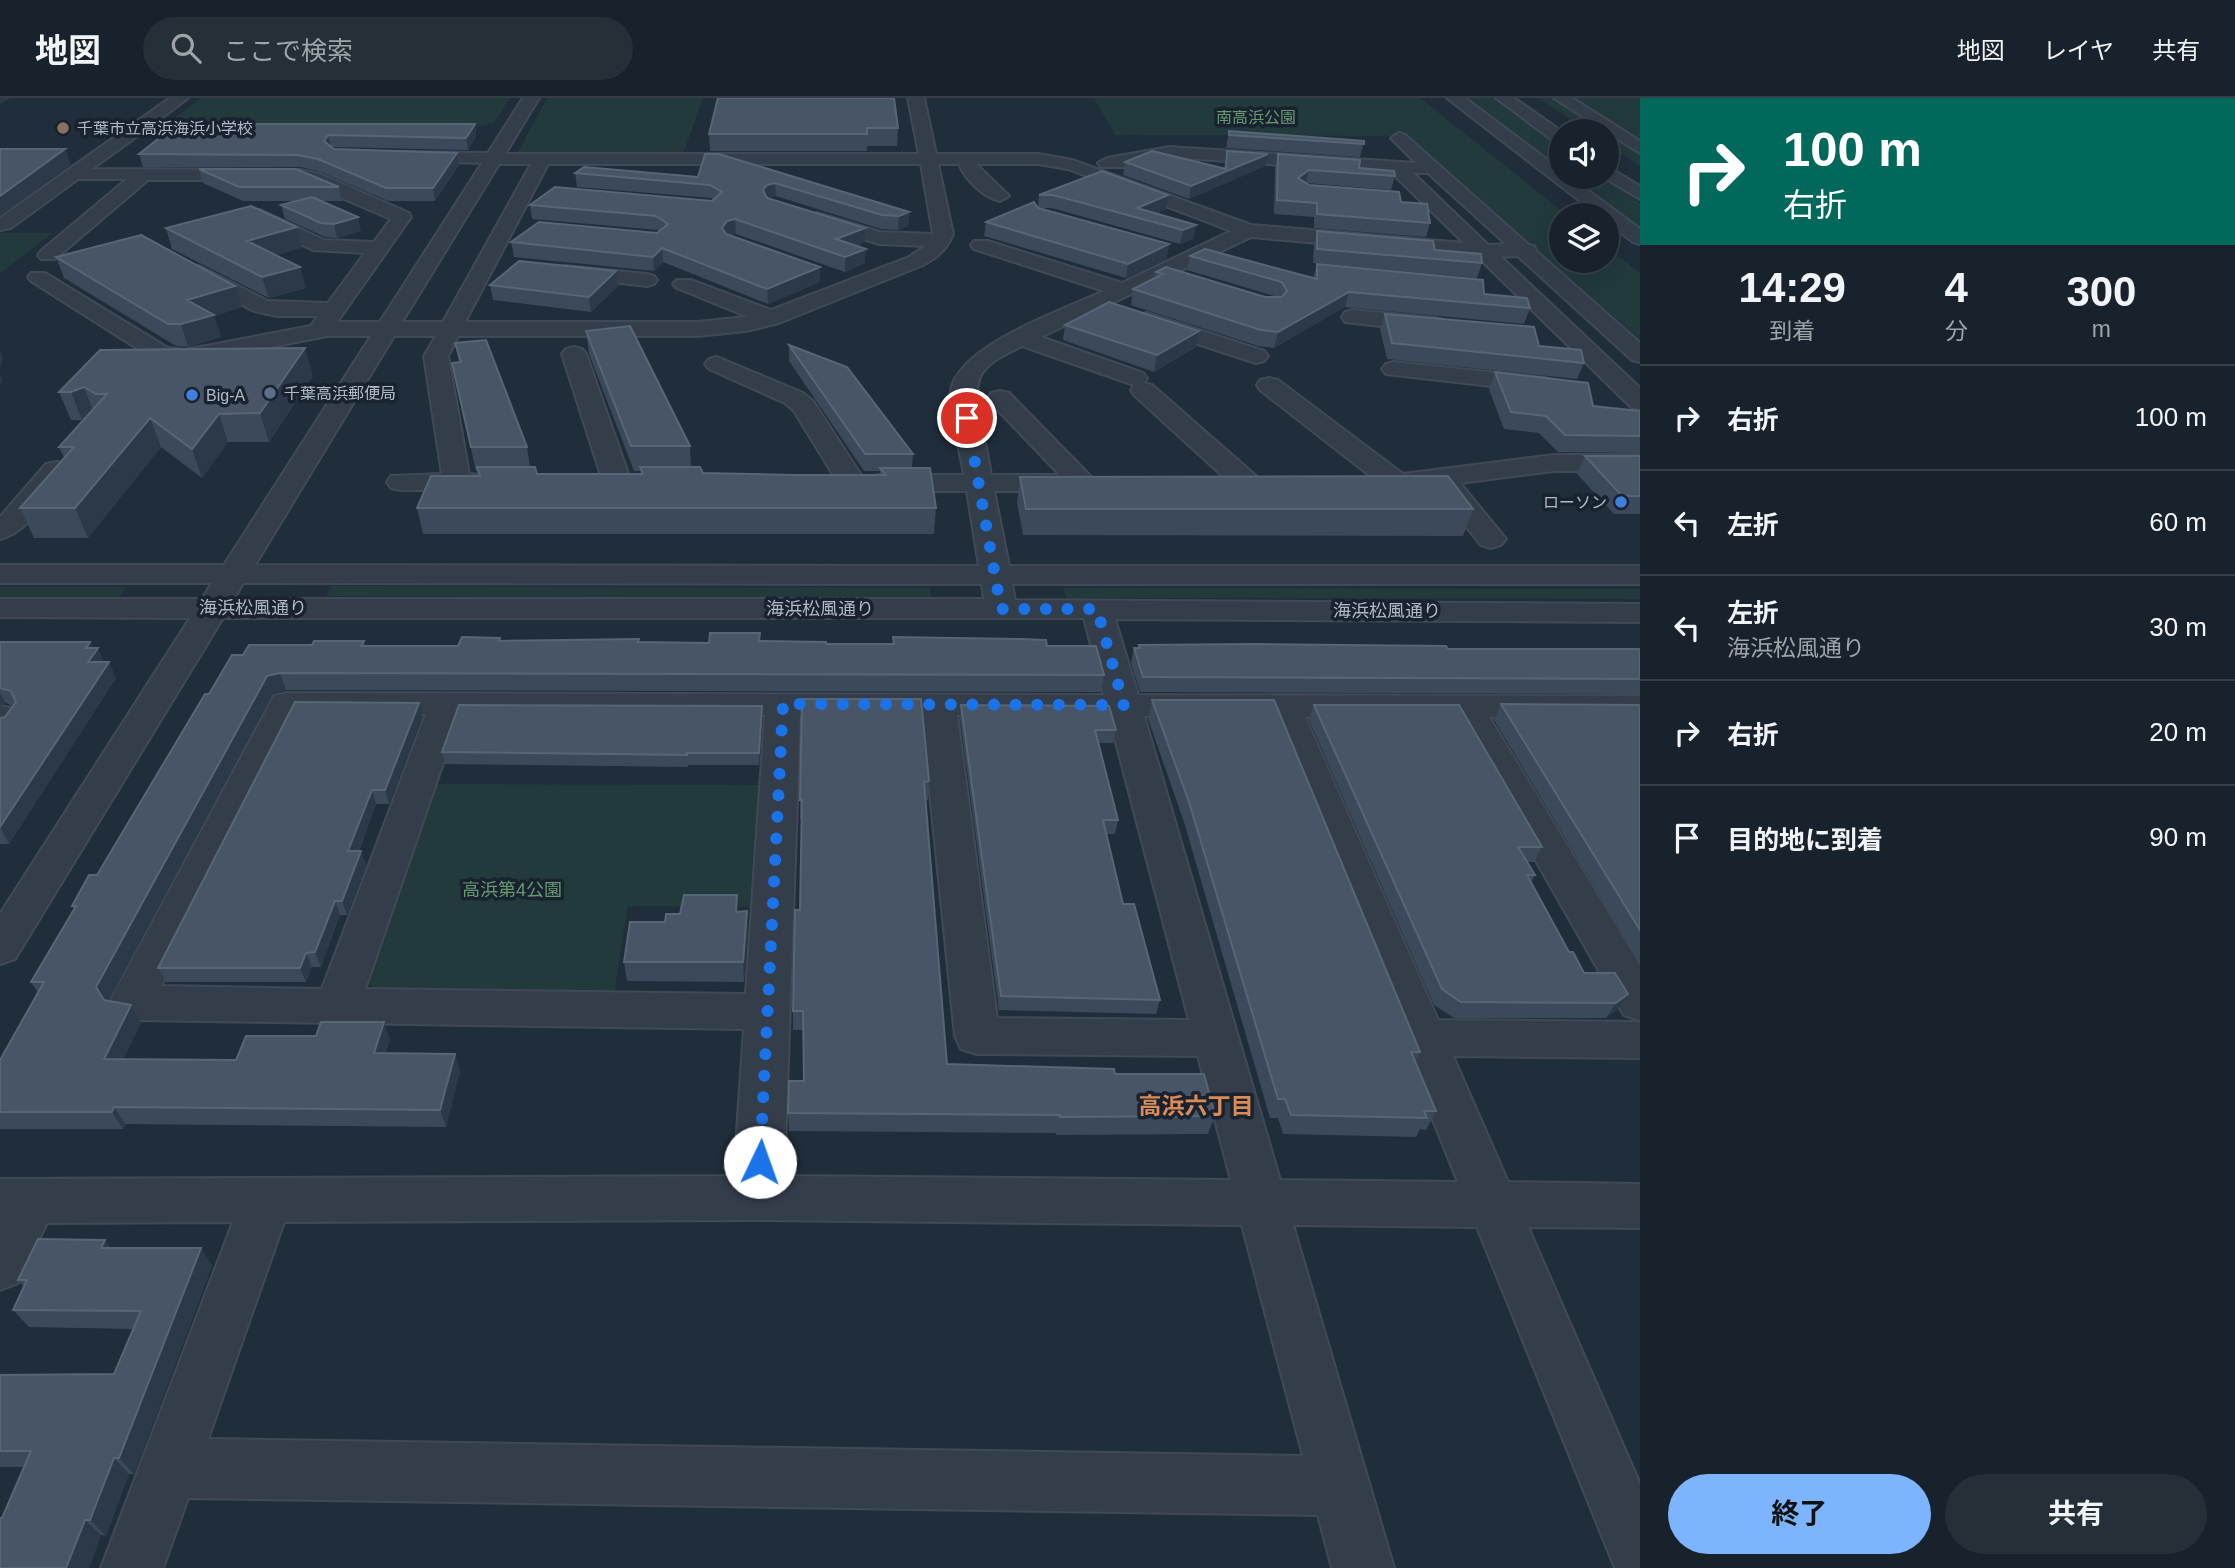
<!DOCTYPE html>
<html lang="ja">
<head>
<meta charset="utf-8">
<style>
	:root { --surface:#18222c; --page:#252f38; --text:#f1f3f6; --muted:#9fa4a9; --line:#363f48; --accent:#7db4fe }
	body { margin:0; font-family:Helvetica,"Noto Sans JP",sans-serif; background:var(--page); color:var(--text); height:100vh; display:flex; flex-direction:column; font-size:26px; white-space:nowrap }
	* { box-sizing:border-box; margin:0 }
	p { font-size:23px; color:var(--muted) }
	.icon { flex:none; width:38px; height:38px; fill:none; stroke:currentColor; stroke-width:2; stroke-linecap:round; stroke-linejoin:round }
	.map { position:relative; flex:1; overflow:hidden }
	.drawer { display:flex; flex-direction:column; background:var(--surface); width:595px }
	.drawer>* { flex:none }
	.hud { background:#00695c; color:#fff; overflow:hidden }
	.tools { position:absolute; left:1549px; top:21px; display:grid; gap:14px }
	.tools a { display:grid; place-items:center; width:70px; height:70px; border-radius:50%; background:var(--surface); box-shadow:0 7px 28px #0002,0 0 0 2px var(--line); font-size:35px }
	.pin { position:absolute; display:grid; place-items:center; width:60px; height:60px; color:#fff; margin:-30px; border:4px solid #fff; border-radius:50%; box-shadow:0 2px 7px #0007 }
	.me { position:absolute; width:77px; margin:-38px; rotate:3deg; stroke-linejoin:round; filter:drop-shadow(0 0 5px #0008) }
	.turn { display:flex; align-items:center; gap:24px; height:147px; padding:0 28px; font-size:32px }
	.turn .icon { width:91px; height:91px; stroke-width:2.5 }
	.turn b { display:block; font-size:49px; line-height:60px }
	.eta { display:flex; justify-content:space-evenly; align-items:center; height:119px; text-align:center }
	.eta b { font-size:42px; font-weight:700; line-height:49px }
	.cta { display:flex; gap:14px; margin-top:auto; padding:14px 28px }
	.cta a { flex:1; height:80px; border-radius:42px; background:var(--accent); color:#111; font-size:28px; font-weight:700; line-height:80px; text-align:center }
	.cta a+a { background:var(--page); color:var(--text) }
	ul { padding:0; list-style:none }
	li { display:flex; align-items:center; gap:21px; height:105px; padding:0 28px; border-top:2px solid var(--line) }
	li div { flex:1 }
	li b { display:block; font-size:26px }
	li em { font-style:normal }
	header { display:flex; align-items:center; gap:42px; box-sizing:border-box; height:98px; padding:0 35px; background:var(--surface); border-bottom:2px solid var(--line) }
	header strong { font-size:33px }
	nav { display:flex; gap:38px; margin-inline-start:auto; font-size:24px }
	.search { width:490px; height:63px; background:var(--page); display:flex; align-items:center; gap:18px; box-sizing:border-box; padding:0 24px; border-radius:38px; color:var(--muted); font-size:26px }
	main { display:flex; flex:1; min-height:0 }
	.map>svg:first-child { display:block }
	.green { fill:#223a3c }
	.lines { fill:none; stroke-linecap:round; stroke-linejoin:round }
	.minor-casing { stroke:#404a57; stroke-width:4 }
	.minor { fill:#343e4b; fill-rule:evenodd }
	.wall { fill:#3b495a }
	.shaded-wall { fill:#2b3949 }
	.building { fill:#475566; stroke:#586575; stroke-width:2 }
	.route { stroke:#1a73e8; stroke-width:12; stroke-dasharray:0 21.6 }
	.education-dot { fill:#8d6e63; stroke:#192330; stroke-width:2.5 }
	.service-dot { fill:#5c6f8a; stroke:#192330; stroke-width:2.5 }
	.shop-dot { fill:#3f7fe0; stroke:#192330; stroke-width:2.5 }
	.labels { text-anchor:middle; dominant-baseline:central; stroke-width:7; stroke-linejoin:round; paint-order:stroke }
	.far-park-label { font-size:16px; fill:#649a6f; stroke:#192330 }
	.far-poi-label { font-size:16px; fill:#afb9c7; stroke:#192330; text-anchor:start }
	.street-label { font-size:18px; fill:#afb9c7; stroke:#192330 }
	.park-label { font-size:18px; fill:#649a6f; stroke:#192330 }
	.near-neighbourhood-label { font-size:23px; font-weight:bold; fill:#da8b57; stroke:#192330 }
</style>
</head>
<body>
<header>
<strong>地図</strong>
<div class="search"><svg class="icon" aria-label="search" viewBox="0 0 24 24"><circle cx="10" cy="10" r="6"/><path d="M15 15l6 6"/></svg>ここで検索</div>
<nav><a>地図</a><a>レイヤ</a><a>共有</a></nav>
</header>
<main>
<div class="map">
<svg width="1640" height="1470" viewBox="0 0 1640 1470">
	<rect width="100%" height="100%" fill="#202d3b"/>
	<path class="green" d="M201,0H510L494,25L481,28L166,27Z
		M547,0H703L680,65L514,61Z
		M1094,0H1420L1567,117H1561V163H1606L1607,149L1640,175V241L1405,38L1115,37Z
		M1466,0H1494L1561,48V71Z
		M1538,0H1640V68L1607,46L1606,33H1588Z
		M1572,79H1604L1640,105V130Z
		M0,135H53L0,175Z
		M331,488L930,490L931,500L326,498Z
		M0,489H126L119,500L0,499Z
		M1064,490L1640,491V501L1066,500Z
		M436,686L760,687L753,809L628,808L614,896L383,897L369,886Z"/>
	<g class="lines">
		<defs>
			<path id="minor" d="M170,0H188L156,24L225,25L233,30L225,35L143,34L92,71L300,72L320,76L409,115L411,119L337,224H380L482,65L405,63L397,58L399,54L488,55L523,0H539L505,56H919L908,0H924L936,56H1039L1072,62L1251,127L1464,145L1392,75L1170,59L1123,69H1101L1098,65L1107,60L1170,49L1416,65L1391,40L1399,35L1405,37L1529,147L1534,148L1536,153L1640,245V264L1632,262L1518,158L1501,159L1640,290V311L1631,309L1478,159L1251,139L1041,239L1143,275L1147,280L1144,285L1152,287L1257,379L1261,385L1257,391L1247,393L1237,391L1134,297L1131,292L1134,287L1022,248C980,268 971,276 981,323C984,341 988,359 991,377H1060L991,305L988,300L991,295L1000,293L1009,295L1097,385L1093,391L1083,393H994L1009,468H1640V486H1012L1015,502L1640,506V524L1115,521L1138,597L1640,598V620L1489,619L1640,867V922L1624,917L1454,619H1305L1438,922L1640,924V960L1453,958L1508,1084L1640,1086V1130L1528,1129L1640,1386V1470H1615L1477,1129L1293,1127L1394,1470H1332L1318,1417L188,1400L163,1470H101L233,1124L47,1125L18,1185L0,1192V1081L734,1078L744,931L131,922L115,917L109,905L274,598L286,595L1104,597L1084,520H223L15,861L0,866V816L190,520L0,519V501H202L212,485H0V467H224L371,238H327L185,266L154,261L31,183L28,179L31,175H45L168,250L185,252L311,228L318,218H277L254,213L185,176L182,172L185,168H199L268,203L328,205L365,155L313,152L246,120L244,116L246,112H260L324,142L374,144L391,121L300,82H148L55,161H41L38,157L41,153L127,81H78L11,130L0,132V120ZM499,66H531L443,224H402ZM548,66H921L933,136L880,134L817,115L810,117L808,121L810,125L879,146L926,148L909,159L771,212L691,182H677L673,186L677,190L748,219H746L697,224H465ZM938,66H959C965,81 984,100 1000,103L1009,98L976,66H1039L1068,71L1231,133L1122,185L988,143H974L971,147L974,151L1104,193C1065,211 959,247 951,292C948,310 961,356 964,377H880L870,379L866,385L870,391L880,393H967L979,468L255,467L394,238H436L424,258L442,376L391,378L387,384L391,390L401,392H481L491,390L495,384L491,378L469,376L448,258L458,238H697L746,233L779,225L923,167C938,159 947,151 953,136ZM1413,75H1428L1506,146L1488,147ZM243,485L982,486L984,501H234ZM298,615L426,616L322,891L161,888ZM460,616L765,617L746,896L365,891ZM800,617H922L955,938L961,951L977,956L1198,958L1231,1082L784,1078ZM957,617L1109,618L1189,922L997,920ZM1144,618H1270L1458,1084L1280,1082ZM758,1122L1242,1127L1303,1358L208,1341L284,1124Z
				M1447,0H1465L1561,72V79H1570L1640,131V146L1633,144L1606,124V117H1598Z
				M1496,0H1514L1561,33V46L1555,44Z
				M1554,0H1572L1640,43V55Z
				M1606,68L1640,88V101L1603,79H1606Z
				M565,168L647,176L654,178L657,182L654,186L647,188L558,178L555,174L558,170Z
				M1353,212L1435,220L1443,222L1446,227L1443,232L1435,234L1345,224L1342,219L1345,214Z
				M1147,215L1264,253L1268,258L1264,263L1256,265L1139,227L1136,222L1139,217Z
				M574,249L582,251L586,256L631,384L627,390L617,392L607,390L603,384L562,256L566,251Z
				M717,259L803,295L813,303L866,385L862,391L852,393L842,391L794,313L785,305L709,271L705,266L709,261Z
				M1394,264L1544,280L1553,282L1556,287L1553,292L1544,294L1386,276L1382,271L1386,266Z
				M1269,280L1278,282L1403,376L1554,357H1640V373H1554L1460,385L1506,441L1501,447L1491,450L1481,447L1434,389L1398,393L1387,391L1260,292L1257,287L1260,282Z
				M56,364L66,366L69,372L66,378C47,400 29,434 0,441V419L46,366Z
				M0,608L17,611L22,619L17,627L0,630Z"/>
		</defs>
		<use href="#minor" class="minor-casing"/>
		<use href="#minor" class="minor"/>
	</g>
	<path class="wall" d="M718,0L898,30L897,48H867V53H710L709,36Z
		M177,26H475L476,38L468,52L332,49L334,51L459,67L435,103H388L321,74L301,69H143L139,56Z
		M1229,33L1364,43L1360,59L1226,50Z
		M1227,53L1265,68L1189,101L1123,77L1125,64L1224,71Z
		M705,56L909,114L908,128L898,132L881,131L776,98L768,100L865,144L856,148L865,165L845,174L736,136L729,137L820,184L768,206L663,164L654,173L514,159L511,144L657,135L659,133L657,132L532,121L530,107L712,103L713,102L711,100L577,89L575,75L698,79Z
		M1278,56L1359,70L1395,78L1391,92L1306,85L1309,87L1401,104L1430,125L1426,139L1314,130V119L1274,116L1275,69Z
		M199,71L339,89L342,103H321L361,133L337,140L325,139L285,121L281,107L297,103H243L203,85Z
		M1102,73L1166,111L1155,116L1196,127L1193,141L1180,146L1052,110H1041L1167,161L1126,180L984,138L986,124L1038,109L1039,97Z
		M297,129L302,150L276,157L300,169L306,190L269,200L172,151L166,130Z
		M1317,133L1435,152L1482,165L1477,180L1313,165L1314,147Z
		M1190,158L1313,180L1317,166L1484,196L1530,210L1524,226L1345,209L1274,250L1258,248L1131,207L1133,191L1154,181L1156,174L1265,199H1278L1187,172Z
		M56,159L242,209L214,218L221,239L188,249L176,248L64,180Z
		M490,187L618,188L591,214L493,202Z
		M1385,216L1539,248L1584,265L1577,281L1387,261L1380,231Z
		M1065,227L1199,233L1196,249L1154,274L1063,242Z
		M586,233L690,348L691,369L703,375L792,377H880V373H864L789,263V247L913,356L912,370L936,410L934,436H423L417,410L479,378L478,373H476L452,265L459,264L455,245L527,349L530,369L537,376H641V373H634L589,256Z
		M100,252L313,278L269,344H228L202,380L161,349L88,440H34L20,410L64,360L59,349L83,322H71L59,294Z
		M1495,274L1593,308L1640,313V355L1558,354L1539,335L1504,331L1489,291Z
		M1585,358H1640V416H1614L1577,376Z
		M1020,379L1473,411L1463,438L1023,437L1017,405Z
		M760,535V543L826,546H893V539L1047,548L1104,577L1101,594L286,592L273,595L108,903L131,907L141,925L123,962H236L390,941L386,955L455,956L460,973L446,1029L125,1026L123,1031H0V962L38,895L31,884L74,812L72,808L97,777L209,596L243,557L312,547L364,543L365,548H458L500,540L501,543L709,545Z
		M0,544L93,550L116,580L9,746H0V620L5,619L13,608L6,605L0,608Z
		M1139,547L1448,551H1640V596L1140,594L1131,565L1134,550H1138Z
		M1152,602L1420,954L1415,964L1436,1013L1426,1032L1420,1031L1416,1039L1283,1036L1278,1020H1270L1184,724L1148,621Z
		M419,605L422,619L389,706H376L359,753H361L366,767L347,817H340L321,869H312L306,884H166L158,870Z
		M1501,606L1640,607V864L1494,622Z
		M961,607L1116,632L1113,645H1099L1118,722L1115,736H1106L1123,806L1160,902L1156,916L999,912L960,620Z
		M1314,607L1542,749L1534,764H1527L1535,777L1531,785L1569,854L1584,875H1615L1618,911L1606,920H1454L1434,907L1309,622Z
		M762,620L759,667H688V669L445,666L442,654Z
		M929,683L928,702H925L947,966L1115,976L1215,1018L1208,1036L1056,1037V1035L789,1033L788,1015L804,983L803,932H793V913L800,812L802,721H800V702Z
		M738,814L748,832L744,884L627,883L624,864L665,824Z
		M110,1150H201L212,1168L134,1376H129L106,1438L101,1437L89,1470H0L2,1420L24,1369H0V1277L114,1276L133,1231L29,1229L13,1212L24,1189L18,1182Z"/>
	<path class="shaded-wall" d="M0,0H11L0,6Z
		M475,26L476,38L468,52L466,40Z
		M328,37L331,49L324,43Z
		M65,51L71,67L0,118V98Z
		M457,55L459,67L435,103L433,90Z
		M1268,56L1265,68L1189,101L1191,88Z
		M1309,72L1306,85L1298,80Z
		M775,85L776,98L767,100L763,92L767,87Z
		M1168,97L1166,111L1143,121L1137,110Z
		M909,114L908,128L898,132L899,118Z
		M358,119L361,133L337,140L334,126Z
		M735,121L736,136L727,137L722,130L727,123Z
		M1196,127L1193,141L1180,146L1183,132Z
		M297,129L302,150L253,164L247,143Z
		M865,130V144L836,155V141Z
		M1169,146L1167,161L1126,180L1128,166Z
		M662,150L663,164L654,173L653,159Z
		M866,151L865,165L845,174V159Z
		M300,169L306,190L269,200L262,179Z
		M820,169V184L768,206L767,191Z
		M616,173L618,188L591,214L589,199Z
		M235,188L242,209L214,218L221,239L188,249L181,226L187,202Z
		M1349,194L1345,209L1274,250L1278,234Z
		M1199,233L1196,249L1154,274L1157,257Z
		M305,250L313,278L269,344L260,315Z
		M0,253L3,260L0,271Z
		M0,275L2,281L0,289Z
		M84,289L95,318L82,322L71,294Z
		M219,316L228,344L202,380L192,351Z
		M150,320L161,349L88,440L75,410Z
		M90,544L95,554L98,550L105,566L88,564L86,550Z
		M109,564L116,580L9,746L0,729Z
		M280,575L286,592L273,595L107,906L96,889L267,578Z
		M0,595L6,605L0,608Z
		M419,605L422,619L389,706L385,692Z
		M762,608V620L759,667V655Z
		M372,692L376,706L353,767L348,753Z
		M361,753L366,767L347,817L342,803Z
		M335,803L340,817L321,869L315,854Z
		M747,813L748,832L744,884L743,864Z
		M306,855L312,869L306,884L300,870Z
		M1628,896L1618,911L1606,920L1616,905Z
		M131,907L141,925L115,979L104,961Z
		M384,924L390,941L380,973L374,955Z
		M455,956L460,973L446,1029L440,1012Z
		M114,1009L125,1026L123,1031L112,1014Z
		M105,1142L118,1160L101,1150Z
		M201,1150L212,1168L134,1376L119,1360Z
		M114,1360L129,1376L106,1438L90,1422Z
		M85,1422L101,1437L89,1470H66Z"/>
	<path class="building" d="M718,0H894L898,30H867V36H709Z
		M177,26H475L466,40L328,37L324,43L334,51L457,55L433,90H386L318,61L297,57L139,56Z
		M1229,33L1364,43V46L1229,37Z
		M0,51H65L0,98Z
		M1152,53L1226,71L1227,53L1268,56L1191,88L1125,64Z
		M705,56H719L909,114L899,118L882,117L775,85L767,87L763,92L767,100L865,130L836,141L866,151L845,159L735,121L727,123L722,130L726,136L820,169L767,191L662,150L653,159L511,144L539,124L657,135L668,126L656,118L530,107L555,89L712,103L722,94L710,87L575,75L584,69L698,79Z
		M1278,56L1360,62L1359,70L1394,73L1395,78L1309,72L1298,80L1309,87L1399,94L1401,104L1427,106L1430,125L1317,116V105L1277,102Z
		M199,71H296L339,89H239Z
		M1102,73L1168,97L1137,110L1196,127L1183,132L1053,97H1039Z
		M312,99L358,119L334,126L321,125L281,107Z
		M1034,104L1038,110L1169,146L1128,166L986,124Z
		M251,108L297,129L247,143L300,169L262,179L166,130Z
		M1317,133L1433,143L1435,152L1481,156L1482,165L1317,151Z
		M141,137L235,188L187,202L214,217L181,226H168L56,159Z
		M1205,151L1317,181V166L1483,182L1484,196L1527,200L1530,210L1349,194L1278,234L1261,232L1133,191L1163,176L1156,174L1166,169L1265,199H1282L1287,193L1282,184L1190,158Z
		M519,163L616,173L589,199L490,187Z
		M1109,204L1199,233L1157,257L1065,227Z
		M1385,216L1534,229L1539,248L1581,252L1584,265L1392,245Z
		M630,228L690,348H631L586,233Z
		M486,242L527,349H471L452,265L461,264L455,245Z
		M789,247L847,269L913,356H865Z
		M305,250L260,315L219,316L192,351L150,320L75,410H20L74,349H59L107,296H96L84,289L71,294H59L100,252Z
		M1495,274L1588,285L1593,308L1640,313V338L1565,337L1546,318L1511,314Z
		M1585,358H1640V398H1622Z
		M477,369H535L537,376H643L640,369H700L703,375L792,377H886L880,370H930L936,410H417L431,378H480Z
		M1448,378L1473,411H1026L1020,379Z
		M710,535H760L759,543L826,544V546H894L893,539L1020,541L1046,542L1047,548H1096L1104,577L280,575L267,578L96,889L104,902L131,907L104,961L236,962L246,938H316L321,924H384L374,955L455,956L440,1012L114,1009L112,1014H0V962L44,884H31L76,808H72L89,777H97L205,596H209L232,557H243L249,547H312L314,543H364L361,548H458L462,539L500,540L499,543L639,541L638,544L709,545Z
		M0,544H90L86,550H98L88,564H109L0,729V620L5,619L16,604L11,593L0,590Z
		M1258,546L1446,548L1448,551H1640V581L1143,579L1134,550H1140L1139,547Z
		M802,601H921L929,683L924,684L947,966L1114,971L1115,976H1204L1215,1018L1060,1019V1017L788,1015L789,983H804L803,913H793L795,812H800L802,702H800Z
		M1152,602H1274L1420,954H1411L1436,1013H1424L1427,1020L1291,1017L1285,1001H1278L1189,704Z
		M295,604L419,605L385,692H372L348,753H361L342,803H335L315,854L306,855L300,870H158Z
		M1501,606L1640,607V832Z
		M459,607L762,608L759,655H687V657L442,654Z
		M961,607L1109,608L1116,632H1095L1118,722H1103L1123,806H1134L1160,902L1001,898Z
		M1314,607H1459L1542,749H1518L1535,777H1527L1569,854H1573L1584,875H1615L1628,896L1616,905L1461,904L1442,891Z
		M684,797H737L736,814L747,813L743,864H624L630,824H665L666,816H680Z
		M38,1141L105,1142L101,1150H201L119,1360H114L90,1422H85L66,1470H0V1420H2L31,1353H0V1277L114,1276L141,1213L13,1212L27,1182H18Z"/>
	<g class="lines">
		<path class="route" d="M760,1064L783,606L1124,607L1097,511H1001L967,320"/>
	</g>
	<circle class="education-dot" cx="63" cy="30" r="7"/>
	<circle class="service-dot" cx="270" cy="295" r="7"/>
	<g class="shop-dot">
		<circle cx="192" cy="297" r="7"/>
		<circle cx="1621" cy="404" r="7"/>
	</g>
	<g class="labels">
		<g class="far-park-label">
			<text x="1256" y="19">南高浜公園</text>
		</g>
		<g class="far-poi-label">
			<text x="77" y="30">千葉市立高浜海浜小学校</text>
			<text x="284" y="295">千葉高浜郵便局</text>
			<text x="206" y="297">Big-A</text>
			<text x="1607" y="404" text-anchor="end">ローソン</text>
		</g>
		<g class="street-label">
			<text x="253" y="510">海浜松風通り</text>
			<text x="820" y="511">海浜松風通り</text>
			<text x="1387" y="513">海浜松風通り</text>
		</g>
		<g class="park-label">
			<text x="512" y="792">高浜第4公園</text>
		</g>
		<g class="near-neighbourhood-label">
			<text x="1196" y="1008">高浜六丁目</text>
		</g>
	</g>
</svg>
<div class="tools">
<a><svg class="icon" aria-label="sound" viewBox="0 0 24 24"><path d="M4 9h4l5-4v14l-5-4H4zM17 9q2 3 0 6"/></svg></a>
<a><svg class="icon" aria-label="layers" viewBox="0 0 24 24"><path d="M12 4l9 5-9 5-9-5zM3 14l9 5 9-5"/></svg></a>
</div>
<div class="pin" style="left:967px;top:320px;background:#d93025"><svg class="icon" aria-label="arrive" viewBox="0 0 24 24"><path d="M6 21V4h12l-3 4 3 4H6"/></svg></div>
<svg class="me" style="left:760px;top:1064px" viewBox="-20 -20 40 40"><circle r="19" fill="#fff"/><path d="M0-13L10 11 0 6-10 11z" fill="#1a73e8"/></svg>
</div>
<section class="drawer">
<div class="hud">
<div class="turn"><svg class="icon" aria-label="right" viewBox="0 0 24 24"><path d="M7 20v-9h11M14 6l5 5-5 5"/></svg><div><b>100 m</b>右折</div></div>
</div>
<div class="eta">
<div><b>14:29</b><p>到着</p></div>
<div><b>4</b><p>分</p></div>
<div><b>300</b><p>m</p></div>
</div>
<ul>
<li><svg class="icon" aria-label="right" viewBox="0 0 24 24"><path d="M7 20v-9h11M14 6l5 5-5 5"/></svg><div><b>右折</b></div><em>100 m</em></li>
<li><svg class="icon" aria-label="left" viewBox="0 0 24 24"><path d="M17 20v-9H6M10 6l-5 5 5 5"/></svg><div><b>左折</b></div><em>60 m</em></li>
<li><svg class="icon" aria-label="left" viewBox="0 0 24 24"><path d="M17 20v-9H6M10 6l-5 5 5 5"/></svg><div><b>左折</b><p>海浜松風通り</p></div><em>30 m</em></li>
<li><svg class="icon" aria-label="right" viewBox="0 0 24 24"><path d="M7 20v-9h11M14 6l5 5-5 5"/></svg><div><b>右折</b></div><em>20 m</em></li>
<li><svg class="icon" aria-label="arrive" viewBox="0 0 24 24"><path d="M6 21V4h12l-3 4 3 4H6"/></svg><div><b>目的地に到着</b></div><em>90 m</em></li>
</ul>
<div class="cta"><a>終了</a><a>共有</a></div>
</section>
</main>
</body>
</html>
